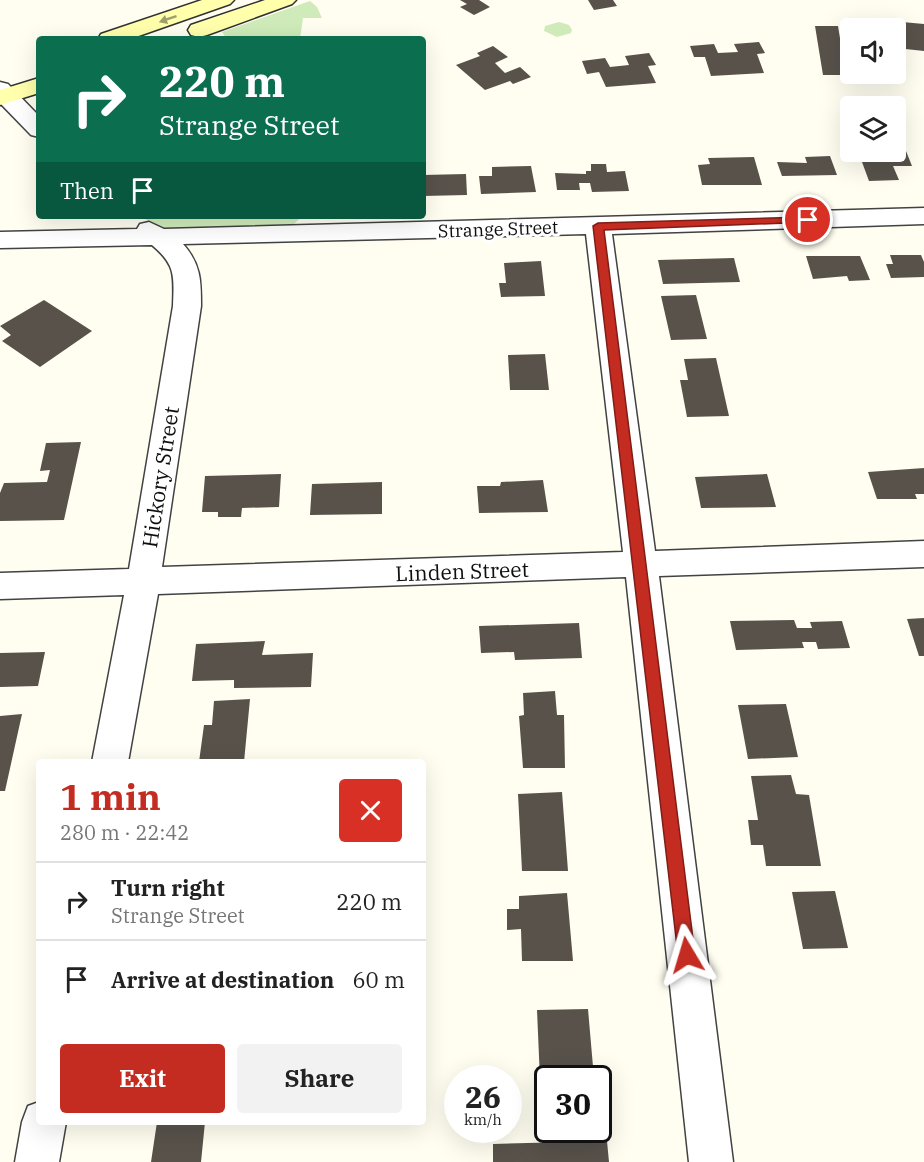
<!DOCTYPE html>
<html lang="en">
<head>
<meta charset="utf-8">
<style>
	:root { --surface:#fff; --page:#f2f2f2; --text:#222; --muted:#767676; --line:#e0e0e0; --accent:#c42c22 }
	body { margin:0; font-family:"IBM Plex Serif",serif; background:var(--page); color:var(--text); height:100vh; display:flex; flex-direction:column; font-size:22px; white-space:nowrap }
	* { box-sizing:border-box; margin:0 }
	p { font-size:20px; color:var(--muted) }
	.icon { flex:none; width:33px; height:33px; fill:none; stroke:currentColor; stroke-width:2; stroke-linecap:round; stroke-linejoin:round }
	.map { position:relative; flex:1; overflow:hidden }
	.details { position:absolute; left:36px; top:759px; width:390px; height:366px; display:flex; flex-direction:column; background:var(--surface); border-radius:6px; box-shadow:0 6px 24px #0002 }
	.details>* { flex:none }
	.top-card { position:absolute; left:36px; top:36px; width:390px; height:183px; border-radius:6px; box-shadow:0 6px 24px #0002; background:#0b6e4f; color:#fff; overflow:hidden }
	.tools { position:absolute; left:840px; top:18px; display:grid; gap:12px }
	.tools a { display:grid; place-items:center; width:66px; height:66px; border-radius:6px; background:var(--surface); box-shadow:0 6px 24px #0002; font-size:30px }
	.speed { position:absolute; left:444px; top:1065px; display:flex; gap:12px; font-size:30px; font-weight:700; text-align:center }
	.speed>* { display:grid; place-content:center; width:78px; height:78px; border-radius:50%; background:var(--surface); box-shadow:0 6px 24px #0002; line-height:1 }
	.speed small { font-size:15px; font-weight:400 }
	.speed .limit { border:3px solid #111; border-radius:9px; background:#fff; color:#111 }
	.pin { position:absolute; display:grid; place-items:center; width:51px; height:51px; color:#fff; margin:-26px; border:3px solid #fff; border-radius:50%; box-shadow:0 2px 6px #0007 }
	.me { position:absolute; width:66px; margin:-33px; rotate:353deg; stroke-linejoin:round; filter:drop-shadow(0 0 4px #0008) }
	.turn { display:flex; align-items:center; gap:21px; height:126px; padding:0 24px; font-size:27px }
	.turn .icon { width:78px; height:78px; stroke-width:2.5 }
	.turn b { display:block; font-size:42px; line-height:51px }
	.then { display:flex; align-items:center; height:57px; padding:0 24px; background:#0003; gap:12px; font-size:22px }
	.round { display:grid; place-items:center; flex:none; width:63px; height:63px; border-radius:6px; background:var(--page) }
	.summary { display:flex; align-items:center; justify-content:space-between; height:102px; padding:0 24px }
	h1 { font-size:36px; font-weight:700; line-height:45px; color:var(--accent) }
	.cta { display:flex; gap:12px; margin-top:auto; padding:12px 24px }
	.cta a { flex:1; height:69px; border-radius:6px; background:var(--accent); color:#fff; font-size:24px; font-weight:700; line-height:69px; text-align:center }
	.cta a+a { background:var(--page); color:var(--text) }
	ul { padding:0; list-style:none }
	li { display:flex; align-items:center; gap:18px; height:78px; padding:0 24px; border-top:2px solid var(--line) }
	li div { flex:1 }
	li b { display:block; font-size:22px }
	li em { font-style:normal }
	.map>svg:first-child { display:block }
	.green { fill:#ceebb9 }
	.building { fill:#58524b }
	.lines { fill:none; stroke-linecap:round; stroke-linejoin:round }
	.street-casing { stroke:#424242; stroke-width:3 }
	.secondary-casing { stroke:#313131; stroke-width:3 }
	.street { fill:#fff; fill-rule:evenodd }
	.secondary { fill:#ffffac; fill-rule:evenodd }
	.oneway { fill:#9f9f6d }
	.route { fill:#c42c22; stroke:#7f1d16; stroke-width:1.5 }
	.labels { text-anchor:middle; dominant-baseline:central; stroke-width:6; stroke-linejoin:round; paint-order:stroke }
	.far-street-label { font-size:18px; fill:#0f0f0f; stroke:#fff }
	.street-label { font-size:21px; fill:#0f0f0f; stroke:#fff }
</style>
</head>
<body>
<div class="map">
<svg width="924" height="1162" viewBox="0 0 924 1162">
	<rect width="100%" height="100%" fill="#fffef1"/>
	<path class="green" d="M310,1L317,7L322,18H303L300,39H227L222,32Z
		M559,22L569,25L572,30L571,33L557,37L544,31L545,26Z
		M140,216H302L292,226L175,231L157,226Z"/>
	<path class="building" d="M460,0H479L490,7L474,15L460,7L467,4Z
		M588,0H613L617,6L594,10Z
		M902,22L924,24V51L896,48V28H888L887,23L901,25Z
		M815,26H838L846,75H823Z
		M759,42L765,53L757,54L764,73L711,76L705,57H694L690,46L714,44L718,53L738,52L734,44Z
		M493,46L508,57L495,63L505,73L520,67L531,77L513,84L510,81L485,90L456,65L480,56L477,53Z
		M649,53L656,65L648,66L656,83L606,87L599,72L587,74L582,61L605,58L610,67L629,65L625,56Z
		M906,151L912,166H893L899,180L869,181L862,162H878L874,152Z
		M830,156L837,175L782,176L777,162L807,163L805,157Z
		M754,157L762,185H702L698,165L710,164L708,158Z
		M591,164H606L607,172L625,171L629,191L592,192L590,183H579L580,190H557L555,173L586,174V171H591Z
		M531,166L536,192L481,194L479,176H492V167Z
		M466,174L467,195L423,196V175Z
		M890,255H921L924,262V277L891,278L886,264H893Z
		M806,256H860L870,280L849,281L847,276L813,279Z
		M734,258L740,282L663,284L658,260Z
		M541,261L545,296L501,297L499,283H506L504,263Z
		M696,295L707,339L671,340L661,296Z
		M44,300L92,331L40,367L2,341L11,335L0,326Z
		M545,354L549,390H510L508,355Z
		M716,358L729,416L687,417L680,380H688L684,359Z
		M81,442L64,520L0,521V493L4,483L47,482L50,470L40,471L46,443Z
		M924,468V494H915L917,499H877L868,472Z
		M281,474L279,507L242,508L241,517H218V512H202L205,476Z
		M767,474L776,507L701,508L695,477Z
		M543,480L548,512L479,513L477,486H500L501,482Z
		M382,482V514L310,515L312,484Z
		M924,618V656H919L907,619Z
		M794,620L797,628H812L810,622L842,621L850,648L818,649L816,642H802L804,648L736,650L730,621Z
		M579,623L582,658L515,660L514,652L481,653L479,626Z
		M265,641L262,655L313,653L311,687L234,688V680L192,681L196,644Z
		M45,652L38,686L0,687V653Z
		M555,691L557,715H564L565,768H523L519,716L524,715L523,693Z
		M250,699L244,762H199L204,725H212L214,701Z
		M786,704L798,757L748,759L738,705Z
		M22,714L5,791H0V716Z
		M791,775L796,794L809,795L821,866H766L763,845H751L748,820H758L751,776Z
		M562,792L568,871H522L518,794Z
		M835,891L848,948L803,949L792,892Z
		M567,893L573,961H522L521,929L507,930V909H519V896Z
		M588,1009L594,1078H548V1126H542L537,1010Z
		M157,1122H205L201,1162H151Z
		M607,1141L609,1162H493V1144Z"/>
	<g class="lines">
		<defs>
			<path id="street" d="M0,82L8,84L39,116V137L31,135L0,103Z
				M924,208V224L612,234L655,551L924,541V567L659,576L733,1162H689L626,577L158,594L128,762H92L124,595L0,599V573L129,569L173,306C174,276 176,265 152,245L0,248V232L137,229L140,224L149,222L164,229ZM586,234L623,552L162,567L201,306C201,281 201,264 183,244Z
				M39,1102V1122H66L59,1162H15L22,1122L28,1106Z"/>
			<path id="secondary" d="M202,0H234L230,4L130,39H98L101,34Z
				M265,0H296L292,4L207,35L199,37L191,35L188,30L191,25Z
				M39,78V93L0,105V90Z"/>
		</defs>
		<use href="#street" class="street-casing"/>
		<use href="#secondary" class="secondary-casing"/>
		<use href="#street" class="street"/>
		<use href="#secondary" class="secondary"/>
	</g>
	<defs><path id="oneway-solid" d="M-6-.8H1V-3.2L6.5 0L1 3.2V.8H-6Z" transform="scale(1.5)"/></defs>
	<use class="oneway" href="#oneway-solid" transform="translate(168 19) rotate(161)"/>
	<path class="route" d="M808,217L811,218V222L604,230L695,955L693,961L687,963L681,961L678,955L593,226L598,223Z"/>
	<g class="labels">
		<g class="far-street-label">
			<text transform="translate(498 229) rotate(-2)">Strange Street</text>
		</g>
		<g class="street-label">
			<text transform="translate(160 477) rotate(-81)">Hickory Street</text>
			<text transform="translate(462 571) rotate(-2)">Linden Street</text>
		</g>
	</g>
</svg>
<div class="tools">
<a><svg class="icon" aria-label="sound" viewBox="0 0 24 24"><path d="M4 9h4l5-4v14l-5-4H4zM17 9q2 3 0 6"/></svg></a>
<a><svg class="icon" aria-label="layers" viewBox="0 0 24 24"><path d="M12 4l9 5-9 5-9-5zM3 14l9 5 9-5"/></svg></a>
</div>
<div class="speed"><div>26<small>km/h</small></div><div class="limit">30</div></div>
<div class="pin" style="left:808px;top:220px;background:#d93025"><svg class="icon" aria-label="arrive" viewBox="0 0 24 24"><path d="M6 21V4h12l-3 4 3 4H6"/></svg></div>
<svg class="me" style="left:687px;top:955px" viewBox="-20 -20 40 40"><path d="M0-17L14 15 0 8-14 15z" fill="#c42c22" stroke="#fff" stroke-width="4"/></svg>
<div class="top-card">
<div class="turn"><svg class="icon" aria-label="right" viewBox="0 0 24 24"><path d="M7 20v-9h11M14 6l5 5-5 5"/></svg><div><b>220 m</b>Strange Street</div></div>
<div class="then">Then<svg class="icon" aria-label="arrive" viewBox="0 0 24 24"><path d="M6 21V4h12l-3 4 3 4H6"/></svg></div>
</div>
<section class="details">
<div class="summary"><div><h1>1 min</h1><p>280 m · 22:42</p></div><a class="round" style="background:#d93025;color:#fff"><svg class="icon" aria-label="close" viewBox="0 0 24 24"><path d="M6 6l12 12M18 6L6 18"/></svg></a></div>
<ul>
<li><svg class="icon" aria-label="right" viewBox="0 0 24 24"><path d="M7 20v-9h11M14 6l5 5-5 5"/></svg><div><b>Turn right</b><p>Strange Street</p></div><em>220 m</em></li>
<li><svg class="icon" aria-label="arrive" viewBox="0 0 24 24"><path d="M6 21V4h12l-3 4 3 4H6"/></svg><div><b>Arrive at destination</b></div><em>60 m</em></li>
</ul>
<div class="cta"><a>Exit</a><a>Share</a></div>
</section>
</div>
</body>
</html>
